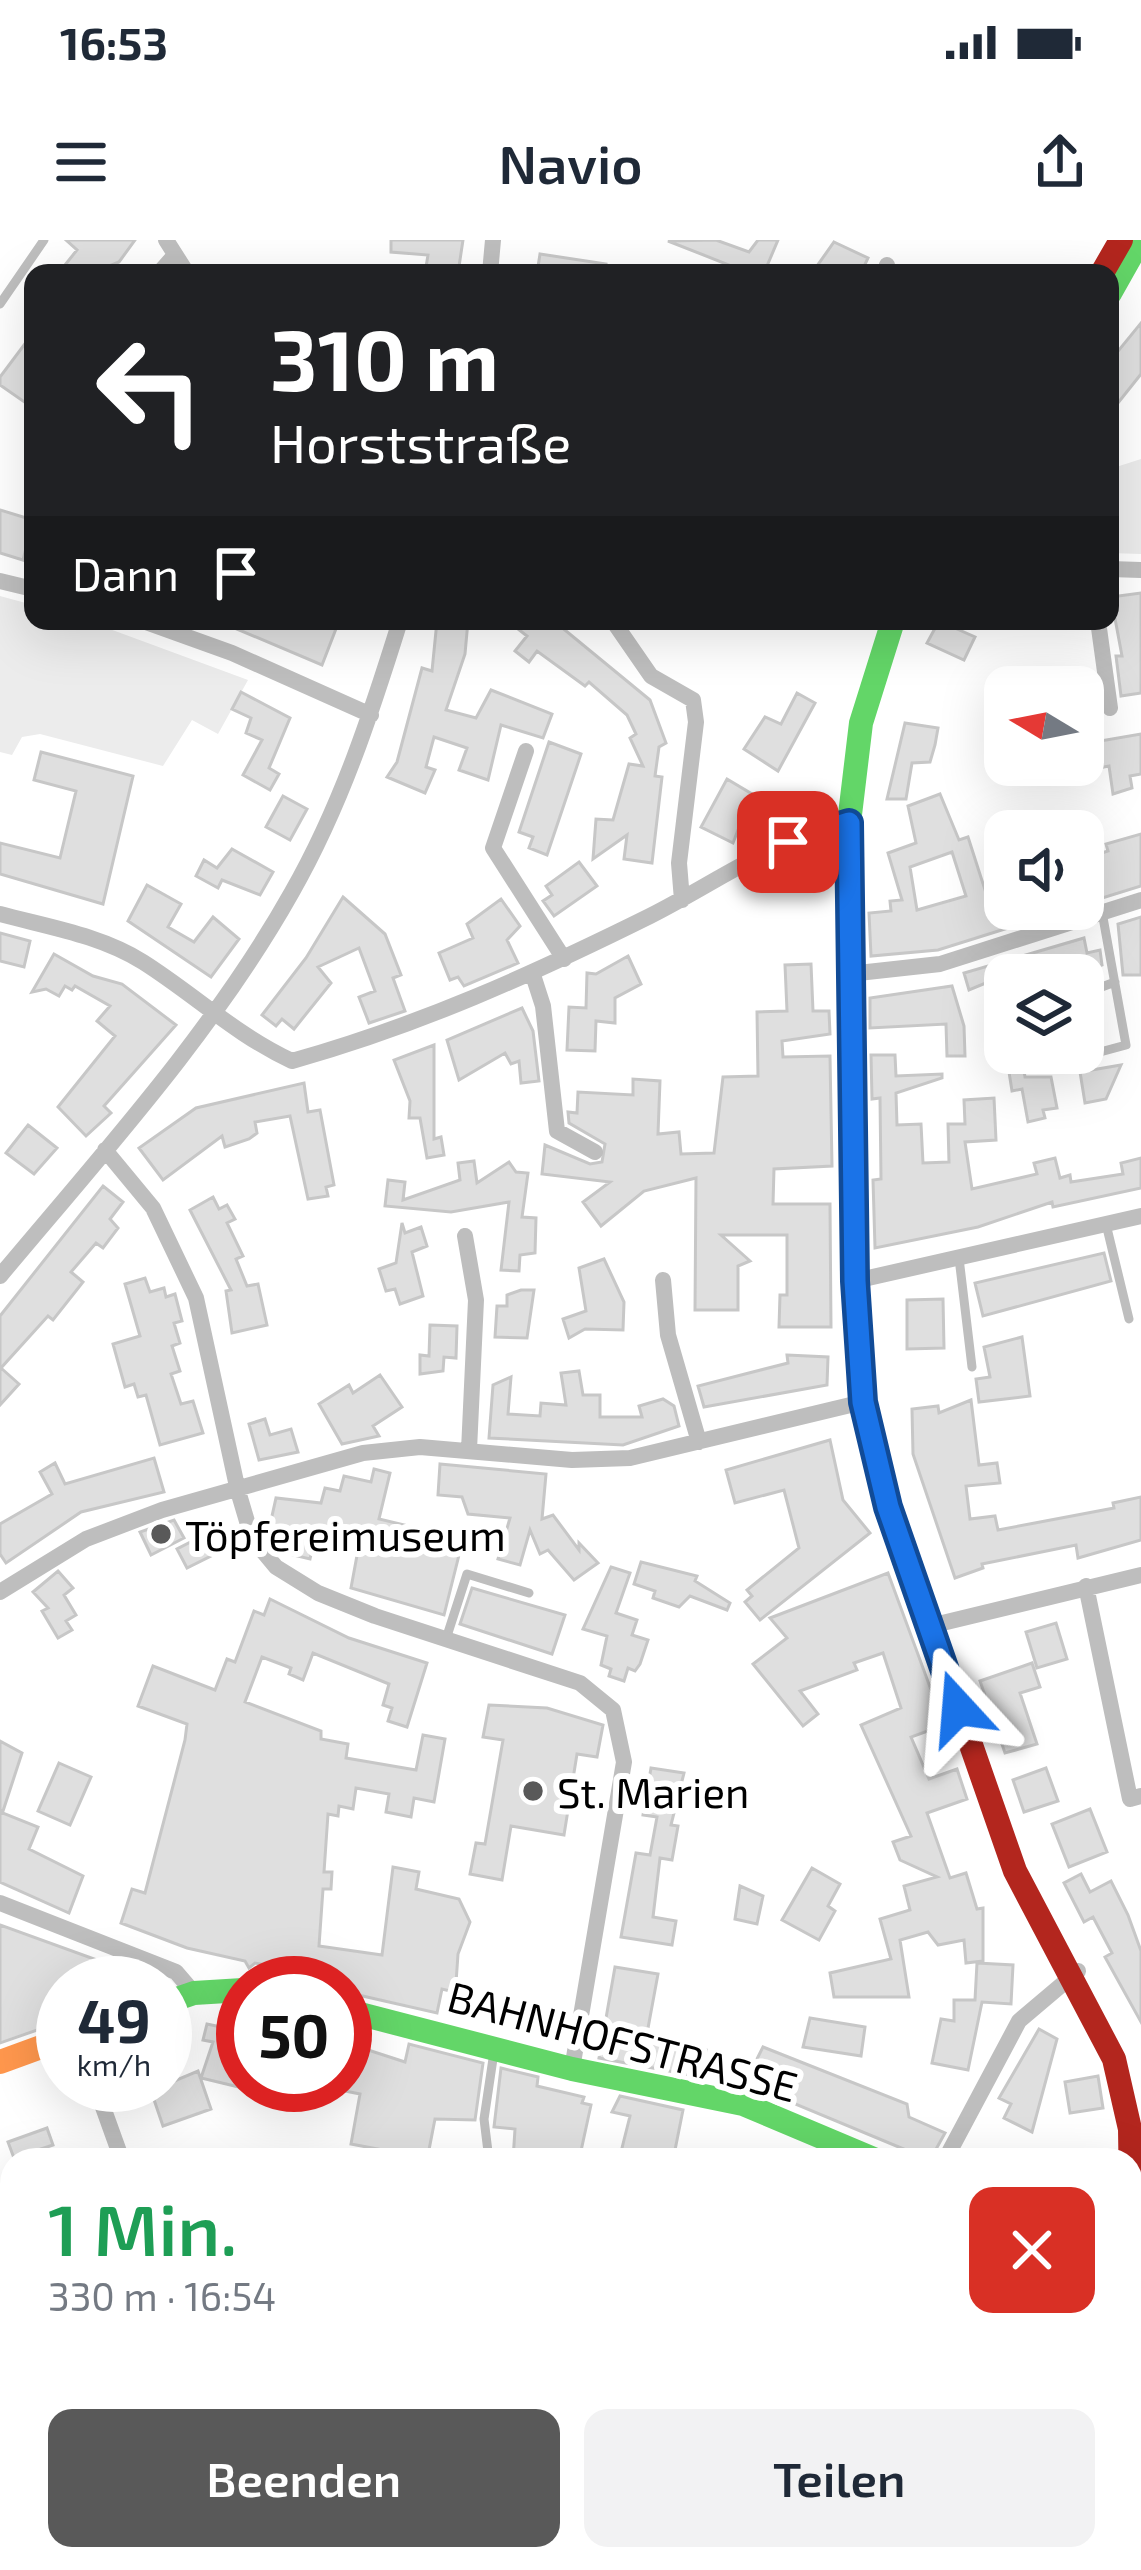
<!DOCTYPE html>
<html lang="de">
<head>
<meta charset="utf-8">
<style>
	:root { --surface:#fff; --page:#f2f2f3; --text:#1f2937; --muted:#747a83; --accent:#595959 }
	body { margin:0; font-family:"Exo 2",sans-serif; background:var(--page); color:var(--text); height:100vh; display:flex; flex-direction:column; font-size:45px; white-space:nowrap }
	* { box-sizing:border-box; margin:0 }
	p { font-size:39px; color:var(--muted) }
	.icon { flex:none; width:66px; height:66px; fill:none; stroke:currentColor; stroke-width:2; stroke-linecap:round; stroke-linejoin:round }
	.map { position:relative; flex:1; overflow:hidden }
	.details { position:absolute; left:0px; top:1908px; width:1143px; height:423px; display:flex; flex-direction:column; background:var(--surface); border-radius:36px 36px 0 0; box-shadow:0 12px 48px #0002 }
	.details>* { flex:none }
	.banner { position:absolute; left:24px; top:24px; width:1095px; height:366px; border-radius:24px; box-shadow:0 12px 48px #0002; background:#202124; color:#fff; overflow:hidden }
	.needle { width:78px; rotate:280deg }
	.tools { position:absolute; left:984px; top:426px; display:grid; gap:24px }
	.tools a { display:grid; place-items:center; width:120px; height:120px; border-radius:24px; background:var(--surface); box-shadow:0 12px 48px #0002; font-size:60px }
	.speed { position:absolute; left:36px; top:1716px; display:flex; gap:24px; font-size:60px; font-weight:700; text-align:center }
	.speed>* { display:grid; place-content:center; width:156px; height:156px; border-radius:50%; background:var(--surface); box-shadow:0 12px 48px #0002; line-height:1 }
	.speed small { font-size:30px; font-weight:400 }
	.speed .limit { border:18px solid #d22; background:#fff; color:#111 }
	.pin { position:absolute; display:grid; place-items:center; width:102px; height:102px; color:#fff; margin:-51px; border-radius:24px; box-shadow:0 6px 18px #0006 }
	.me { position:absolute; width:132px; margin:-66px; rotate:341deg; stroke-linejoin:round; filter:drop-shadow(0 0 9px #0008) }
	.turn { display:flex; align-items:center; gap:42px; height:252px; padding:0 48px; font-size:54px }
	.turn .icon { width:156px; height:156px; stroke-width:2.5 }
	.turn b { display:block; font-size:84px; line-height:102px }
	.then { display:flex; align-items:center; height:114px; padding:0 48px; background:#0003; gap:24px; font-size:45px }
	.round { display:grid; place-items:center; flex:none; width:126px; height:126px; border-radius:24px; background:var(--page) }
	.summary { display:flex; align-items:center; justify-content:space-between; height:204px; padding:0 48px }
	h1 { font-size:72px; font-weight:600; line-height:90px; color:#1e9e55 }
	.cta { display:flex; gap:24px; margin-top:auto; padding:24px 48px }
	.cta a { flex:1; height:138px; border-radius:24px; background:var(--accent); color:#fff; font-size:48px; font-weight:600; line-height:138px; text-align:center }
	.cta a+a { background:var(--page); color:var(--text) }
	.status { display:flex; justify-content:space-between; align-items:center; height:84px; padding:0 60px; background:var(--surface); direction:ltr }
	.status svg { height:33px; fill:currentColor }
	header { display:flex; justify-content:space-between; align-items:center; height:156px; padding:0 48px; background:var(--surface); font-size:54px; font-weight:600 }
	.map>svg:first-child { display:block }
	.green { fill:#ececec }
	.building { fill:#dfdfdf; stroke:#c7c7c7; stroke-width:3; fill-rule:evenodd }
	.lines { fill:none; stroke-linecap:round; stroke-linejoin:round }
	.lane { stroke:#bebebe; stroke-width:9 }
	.street { stroke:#bebebe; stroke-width:16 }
	.fast { stroke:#63d668; stroke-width:24 }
	.slow { stroke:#ff974d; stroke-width:24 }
	.jam { stroke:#b3261e; stroke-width:24 }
	.route-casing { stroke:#114b97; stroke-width:30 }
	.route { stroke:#1a73e8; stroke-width:21 }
	.poi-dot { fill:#595959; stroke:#fff; stroke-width:4.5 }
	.labels { text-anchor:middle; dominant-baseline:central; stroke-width:12; stroke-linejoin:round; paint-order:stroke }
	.poi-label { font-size:42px; fill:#000; stroke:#fff; text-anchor:start }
	.street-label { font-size:42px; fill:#000; stroke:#fff }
</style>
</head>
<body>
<div class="status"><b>16:53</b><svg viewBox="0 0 49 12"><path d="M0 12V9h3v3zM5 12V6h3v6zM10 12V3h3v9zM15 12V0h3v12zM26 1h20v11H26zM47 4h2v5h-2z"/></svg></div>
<header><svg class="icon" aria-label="menu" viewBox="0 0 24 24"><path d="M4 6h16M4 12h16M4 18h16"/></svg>Navio<svg class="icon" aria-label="share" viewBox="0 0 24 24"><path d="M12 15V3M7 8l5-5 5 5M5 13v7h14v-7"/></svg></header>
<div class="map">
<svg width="1141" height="2330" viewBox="0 0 1141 2330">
	<rect width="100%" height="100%" fill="#fff"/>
	<path class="green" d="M1141,219V314L1110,313V229Z
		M0,356L33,365V381H88L248,440L218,494L192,480L163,526L40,494L22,497L12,515L0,512Z"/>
	<path class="building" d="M66,0H135L119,22L102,29L61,30L77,10Z
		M391,0H463L458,33H425L428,15L391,12Z
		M716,0L749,12L758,0H778L764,33H726L729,25L668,1Z
		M834,2L868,18L861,33H812Z
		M540,14L606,24L605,33H537Z
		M1141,83V134L1110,173V121Z
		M33,93V168L0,145V137Z
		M0,270L33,280L23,320L0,313Z
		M1141,353V453L1121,456L1116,416H1122L1111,357Z
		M218,381H339L322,425Z
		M437,381H468L465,414L446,470L476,478L491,450L552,474L543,498L501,485L488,540L459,530L467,508L434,497L426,527L435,530L425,553L387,537L397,522L422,428L432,431Z
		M508,381H554L650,460L666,503L659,507L655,536L662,537L652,623L624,619L627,595L593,619L596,579L613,580L629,524L643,526L630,498L636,494L627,475L589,442L585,446L537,411L529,422L515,411L527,396Z
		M939,381L975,397L964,420L927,403Z
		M241,452L290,478L269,528L279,534L270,550L243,535L262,500L246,493L251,478L232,469Z
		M797,453L815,463L778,531L744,509L765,477L781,484Z
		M905,483L938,488L935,505L930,522L912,523L906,559H887Z
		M1141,494V534L1130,536L1132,548L1113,554L1109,526L1083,531V504Z
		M549,502L581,514L547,615L529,608L533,597L519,592Z
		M41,512L133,536L103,664L0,634V603L60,618L76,551L34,540Z
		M727,539L752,554L733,603L701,587Z
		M940,554L959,600L968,597L985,650L998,646L1005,669L1059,672L938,710L871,716L869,673L891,671L890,661L902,660L888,613L916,603L908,566ZM952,612L966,656L917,670L910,627Z
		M283,556L307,569L290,600L266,587Z
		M1141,594V646L1083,664V619L1108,611L1106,604Z
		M232,609L273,632L260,655L222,640L218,648L196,636L204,620L217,628Z
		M579,622L597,646L554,676L543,661L552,655L546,646Z
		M147,645L181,664L168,687L194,702L213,677L239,699L211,737L128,681Z
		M343,657L385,694L401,735L393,738L405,771L369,783L359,757L375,751L359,708L318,727L331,743L294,789L282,779L276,786L262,775L306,718Z
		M501,659L520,686L507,700L518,723L464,746L458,737L450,740L439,713L473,698L467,684Z
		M1141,677V735H1123L1118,684Z
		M0,693L30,701L24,727L0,721Z
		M1084,698L1087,713L1100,710L1102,725L1072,735H1005L969,750L964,733Z
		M54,714L93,736L122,744L176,785L104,866L111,873L86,896L58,867L115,796L97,781L110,766L75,746L72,750L65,746L59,756L46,749L32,752Z
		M628,716L641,744L615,758V783L596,781L595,811L567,810L569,767L586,768L587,733L596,734Z
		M811,724L813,771H829L830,794L782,801L783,817L830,816L832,926L774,929L773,964H830L831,1087H779L780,1055H787V995H721L750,1021L738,1026V1070H695L696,938L644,951L601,986L583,962L610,942L542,934L545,905L590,924L602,922L605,904L569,883L568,872L577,873L578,852L633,855V839L660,841L658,894L679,892L681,914L714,913L723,837L758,836L757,772L787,771L785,725Z
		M952,746L964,786L965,816H947L946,784L870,788V758Z
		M522,768L533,791L539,841L521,843L519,821L511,824L505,813L459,840L447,800Z
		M434,805V899L441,897L444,915L427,918L420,878H409L410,861L394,820Z
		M1006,813H1021L1025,837H1051L1057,868L1043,870L1045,878L1028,882L1022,849L1012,851Z
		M871,815H895L896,836L942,834V838L896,853L897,885L921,884L923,923L949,922L948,884H965L964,860L994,858L996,900L965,902L972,949L1037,934L1034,923L1055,918L1060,938L1070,935L1071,942L1123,934L1121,923L1141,918V948L1053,967L1052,962L978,987L875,1008L873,940L881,939L880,858L872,859Z
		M1121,825L1106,859L1085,863L1080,832Z
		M304,843L308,872L320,870L334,945L326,947L328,956L308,959L290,876L255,882L257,893L249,899L225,907L222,896L163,940L139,908L196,868Z
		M28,885L57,908L34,934L6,913Z
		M474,921L477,943L509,922L516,932L528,933L522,977L536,978L535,1013L520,1015L519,1031L501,1030L509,962L451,972L385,966L388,940L405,942L403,960L460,940L458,923Z
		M103,946L123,962L110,979L118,988L103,1008L96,1003L71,1032L83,1042L53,1080L48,1076L1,1128L19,1144L0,1165V1076Z
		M213,957L219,969L227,965L235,979L227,983L243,1016L236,1019L247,1046L258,1044L267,1085L232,1093L226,1051L231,1050L190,970Z
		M402,983L405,993L421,987L427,1006L412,1012L423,1056L400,1064L395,1049L386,1051L379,1029L396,1023Z
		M1104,1013L1111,1041L983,1076L975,1043Z
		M604,1019L624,1062L623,1090L585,1089L569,1098L563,1079L586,1071L579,1028Z
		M145,1038L150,1052L164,1048L166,1057L175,1054L182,1081L174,1083L180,1103L172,1106L180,1131L171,1134L181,1164L193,1161L203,1193L160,1205L146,1155L138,1157L134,1144L125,1147L113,1104L140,1096L125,1044Z
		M521,1050H534L527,1098L495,1097L497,1066H507V1055Z
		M943,1059L944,1108L907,1109V1060Z
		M430,1085L457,1086L456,1118L444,1117L443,1131L420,1134V1115L429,1116Z
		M1022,1097L1030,1156L979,1162L976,1139L990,1137L984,1107Z
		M787,1115L828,1117L827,1145L704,1167L698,1146L788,1123Z
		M579,1131L583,1155H600V1177H642L639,1166L663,1159L674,1166L679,1186L623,1205L489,1198L493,1145L511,1137L508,1174L540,1176L541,1163L566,1165L561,1133Z
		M380,1135L402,1167L373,1186L379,1196L342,1204L319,1164L349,1145L353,1153Z
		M971,1160L979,1225L997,1223L1000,1243L966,1246L970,1279L995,1276L998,1290L1114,1268L1113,1263L1141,1257V1300L1078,1318L1076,1305L982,1324L983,1328L955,1338L913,1214L912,1169L938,1166L939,1173Z
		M265,1179L270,1195L291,1189L298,1212L259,1220L249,1184Z
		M830,1200L843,1260L870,1293L760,1380L745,1362L752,1356L747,1350L799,1308L784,1250L735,1263L726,1230Z
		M154,1218L164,1252L81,1272L6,1323L0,1314V1284L52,1254L40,1232L55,1223L65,1244Z
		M440,1224L546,1234L542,1279L553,1275L579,1310V1303L598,1323L574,1340L548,1310L540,1314L530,1290L520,1325L498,1319L510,1278L468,1274L462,1257L438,1255Z
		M374,1229L390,1233L379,1279L463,1299L444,1375L351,1348L358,1310L346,1307L349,1295L317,1287L310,1319L293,1315L296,1305L268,1294L276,1258L321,1263L325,1248L340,1251L344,1236L371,1242Z
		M174,1280L184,1298L151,1315L140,1292Z
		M218,1288L227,1308L187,1328L177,1309Z
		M641,1322L697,1336L695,1341L730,1363L727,1370L690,1356L679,1367L653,1358L655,1351L634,1344Z
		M611,1327L630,1333L616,1373L637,1380L632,1395L648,1400L640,1424L635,1431L628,1428L624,1441L609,1436L611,1429L601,1425L607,1396L583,1389Z
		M58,1331L73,1348L64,1355L76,1375L66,1381L72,1390L58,1398L42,1371L48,1368L33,1352Z
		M888,1333L944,1485L911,1497L929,1539L957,1529L967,1559L927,1573L950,1638L966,1633L977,1669L983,1668V1721L966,1723L964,1700L938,1705L928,1692L900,1700L909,1757H834L830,1733L891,1719L880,1679L910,1670L904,1646L937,1637L900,1620L893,1602L911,1596L861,1485L901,1468L883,1413L854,1423L857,1430L800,1451L818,1474L803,1486L753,1424L787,1398L770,1378Z
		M472,1348L565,1375L552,1414L460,1384Z
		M270,1359L349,1398L427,1423L407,1487L388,1481L392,1468L383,1465L389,1444L313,1413L303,1440L289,1434L291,1428L262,1417L245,1462L321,1491V1499L348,1504L346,1518L416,1530L423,1495L445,1499L434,1562L414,1558L411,1577L386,1572L389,1554L356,1548L353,1569L339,1566L338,1576L328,1574L324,1632H332L331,1649H323L319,1706L382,1715L393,1627L419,1632L416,1649L459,1659L470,1682L458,1714L456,1743L450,1751L442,1749L437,1773L345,1752V1743L282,1739L284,1728L255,1723L249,1728L245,1721L187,1708L121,1683L132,1649L145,1653L185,1500L187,1484L138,1466L153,1426L215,1450L227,1419L235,1422L254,1371L264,1375Z
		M1056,1383L1067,1419L1037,1428L1026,1392Z
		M1032,1423L1040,1447L1020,1453L1037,1504L1005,1513L980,1441Z
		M489,1465L547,1468L603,1485L597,1517L577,1514L564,1595L511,1586L502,1640L470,1634L476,1603L485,1604L503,1500L483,1497Z
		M0,1501L22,1513L3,1571L0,1570Z
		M59,1523L91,1537L70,1585L38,1571Z
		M651,1528L684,1533L671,1585L678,1586L672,1620L660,1618L653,1677L676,1681L672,1705L621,1697L636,1613L650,1615L657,1577L643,1575Z
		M1046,1528L1058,1561L1024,1572L1013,1540Z
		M1090,1569L1107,1612L1069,1627L1052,1584Z
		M0,1572L38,1587L29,1609L83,1636L69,1673L0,1642Z
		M812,1628L840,1644L828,1666L835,1671L819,1700L782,1680Z
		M1081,1634L1090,1652L1111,1641L1128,1675L1141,1711V1782L1105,1717L1112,1713L1093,1677L1084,1682L1064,1643Z
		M740,1646L763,1656L757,1684L735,1679Z
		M0,1685L152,1740L151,1743H63V1781L0,1803Z
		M977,1723L1013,1725L1011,1764L982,1762L968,1830L932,1823L941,1779L954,1781V1760H975Z
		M615,1727L658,1734L646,1799L706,1810L701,1837L599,1818Z
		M223,1778L240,1782L238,1791L243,1793V1848L201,1838L213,1802L203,1800L207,1784L221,1787Z
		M810,1778L865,1787L861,1816L803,1807Z
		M1039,1789L1057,1799L1032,1892L1004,1878L1011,1864L999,1858Z
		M358,1792L370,1800L368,1810L405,1822L409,1804L483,1823L475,1880L435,1879L427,1920H387L388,1911L351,1904L360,1854L345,1851V1809L350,1810Z
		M763,1807L907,1864L909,1877L945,1893L930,1920L745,1843Z
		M501,1828L538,1837L537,1846L584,1857L582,1863L591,1865L579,1920H513L515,1889L494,1887Z
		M198,1831L211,1869L163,1886L149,1845H165Z
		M1098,1836L1103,1868L1070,1873L1065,1842Z
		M620,1856L683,1870L673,1920H619L630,1876L612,1872Z
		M47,1888L53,1905L14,1918L8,1902Z"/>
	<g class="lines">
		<path class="lane" d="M0,64L44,0
			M1083,754L1115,742
			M1063,822L1126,805L1102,672
			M1106,984L1129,1079
			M959,1018L972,1127
			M446,1399L467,1334L529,1353
			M489,1920L484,1879L494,1812
			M0,2016L12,2020
			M0,2263L12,2268
			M522,2330L526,2319"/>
		<path class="street" d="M166,0L187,33
			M159,33L175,15
			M490,33L493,0
			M884,33L887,25
			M1110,329L1141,330
			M0,341L33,349
			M143,381L232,413L371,475
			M613,381L651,436L693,460L696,482L679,623L682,660
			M1098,381L1110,468
			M526,511L493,608L564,719
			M753,624L848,626
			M0,674C48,687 100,695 143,722C195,755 236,795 292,821C420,785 531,735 650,676C714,644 778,596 849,583
			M849,734L940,724L1141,660
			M533,735L543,766L557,891L595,912
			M105,910L153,968L196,1058L238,1251L252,1298L276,1327L318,1353L375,1376L580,1443L613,1470L624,1522L572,1829
			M465,996L476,1060L469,1210
			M0,1036C102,914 214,791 292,652C341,566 371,474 400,381
			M663,1040L668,1095L699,1202
			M855,1041L1141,976
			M1086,1346L1130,1559L1141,1556
			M0,1352L86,1299L162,1270L363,1213L420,1207L572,1220L630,1218L863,1162
			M930,1386L1141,1335
			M0,1663L176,1732L194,1753
			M95,1845L122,1920
			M945,1920L1019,1781L1078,1731
			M0,2148L12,2153
			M443,2319L471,2330
			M51,2330L52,2319
			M726,2330L731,2319"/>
		<path class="fast" d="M1110,53L1140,0
			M855,1034L849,583L861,483L893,381
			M165,1763L194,1753L243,1750
			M345,1770L572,1829L743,1864L876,1920
			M979,2330L985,2319"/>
		<path class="slow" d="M0,1822L63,1799
			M1131,2030L1141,2001
			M1131,2064L1141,2069"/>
		<path class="jam" d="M1102,33L1121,0
			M855,1034L863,1162L888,1267L1015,1631L1114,1819L1130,1889L1131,1954"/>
	</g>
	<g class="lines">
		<defs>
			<path id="route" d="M788,602L849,583L855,1041L863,1162L888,1267L958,1468"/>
		</defs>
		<use href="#route" class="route-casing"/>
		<use href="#route" class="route"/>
	</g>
	<g class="poi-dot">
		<circle cx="161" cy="1294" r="12"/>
		<circle cx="533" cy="1551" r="12"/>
	</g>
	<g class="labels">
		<g class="poi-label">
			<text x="185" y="1294">Töpfereimuseum</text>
			<text x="557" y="1551">St. Marien</text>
		</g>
		<g class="street-label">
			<text transform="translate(623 1800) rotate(15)">BAHNHOFSTRASSE</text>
		</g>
	</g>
</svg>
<div class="tools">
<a><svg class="needle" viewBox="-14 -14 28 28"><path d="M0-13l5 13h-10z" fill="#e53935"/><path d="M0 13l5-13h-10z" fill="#747a83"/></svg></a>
<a><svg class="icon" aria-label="sound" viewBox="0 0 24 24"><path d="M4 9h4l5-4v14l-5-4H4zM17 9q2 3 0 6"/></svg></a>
<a><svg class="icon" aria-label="layers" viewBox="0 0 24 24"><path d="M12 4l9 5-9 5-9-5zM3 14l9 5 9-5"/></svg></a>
</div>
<div class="speed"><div>49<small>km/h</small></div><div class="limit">50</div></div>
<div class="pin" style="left:788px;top:602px;background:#d93025"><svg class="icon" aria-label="arrive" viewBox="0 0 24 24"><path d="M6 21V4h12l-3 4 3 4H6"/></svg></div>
<svg class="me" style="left:958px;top:1468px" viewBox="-20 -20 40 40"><path d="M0-17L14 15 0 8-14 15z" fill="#1a73e8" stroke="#fff" stroke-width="4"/></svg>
<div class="banner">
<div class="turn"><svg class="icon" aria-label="left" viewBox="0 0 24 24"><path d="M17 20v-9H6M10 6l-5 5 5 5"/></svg><div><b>310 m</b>Horststraße</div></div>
<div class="then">Dann<svg class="icon" aria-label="arrive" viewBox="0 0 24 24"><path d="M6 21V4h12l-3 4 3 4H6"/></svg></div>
</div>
<section class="details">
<div class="summary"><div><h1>1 Min.</h1><p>330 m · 16:54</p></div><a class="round" style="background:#d93025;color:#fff"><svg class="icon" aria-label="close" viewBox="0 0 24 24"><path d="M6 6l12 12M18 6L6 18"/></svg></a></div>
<div class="cta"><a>Beenden</a><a>Teilen</a></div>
</section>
</div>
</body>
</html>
